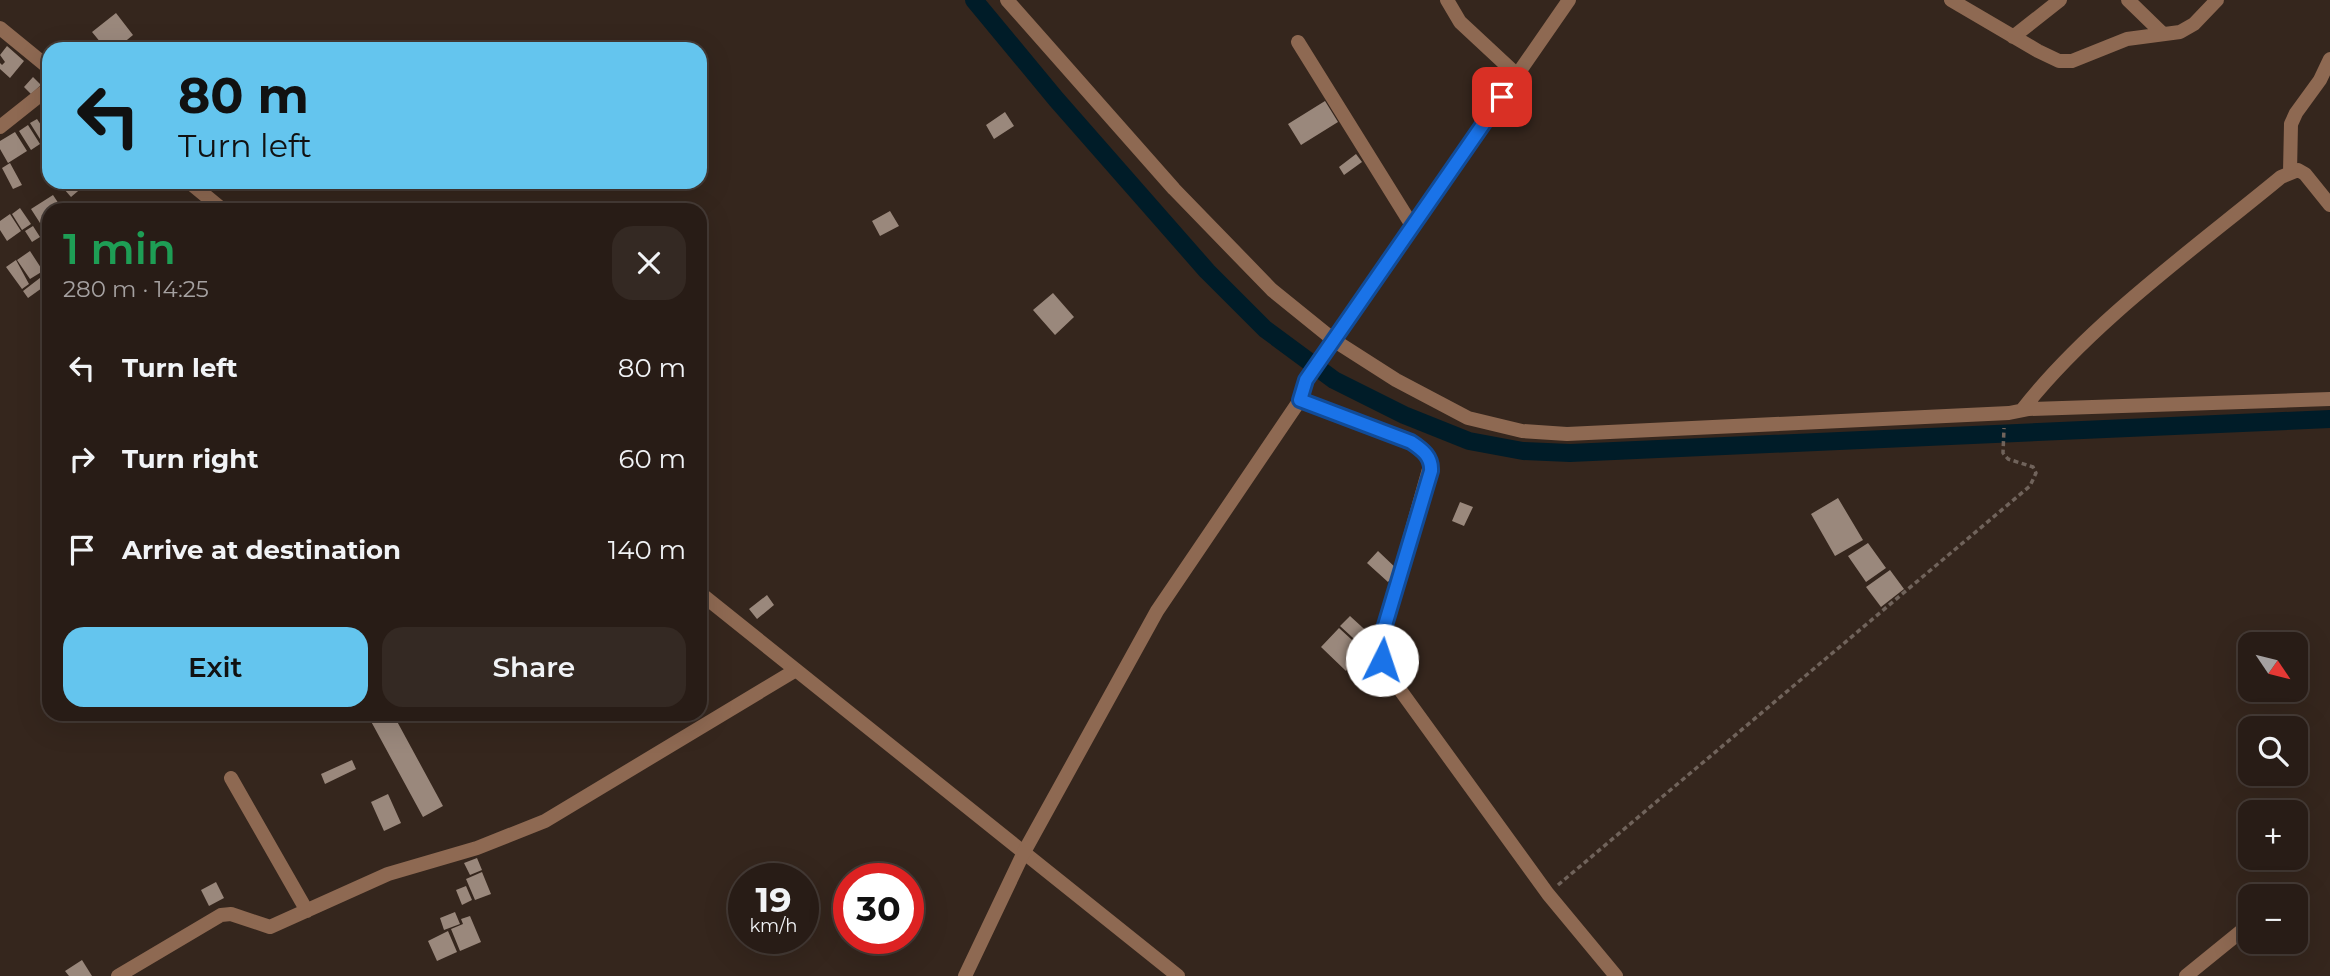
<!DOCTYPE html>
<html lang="en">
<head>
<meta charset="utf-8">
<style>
	:root { --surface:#281c16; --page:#342923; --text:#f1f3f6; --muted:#a5a1a1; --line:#443a35; --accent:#64c5ee }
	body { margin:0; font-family:Montserrat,sans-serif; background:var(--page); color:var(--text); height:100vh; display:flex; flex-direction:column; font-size:26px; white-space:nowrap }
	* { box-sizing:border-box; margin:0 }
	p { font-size:23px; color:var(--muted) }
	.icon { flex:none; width:38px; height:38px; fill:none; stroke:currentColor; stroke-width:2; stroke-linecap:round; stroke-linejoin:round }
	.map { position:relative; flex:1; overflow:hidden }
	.panel { position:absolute; left:42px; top:203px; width:665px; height:518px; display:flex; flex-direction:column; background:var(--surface); border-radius:21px; box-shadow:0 7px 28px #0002,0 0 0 2px var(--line) }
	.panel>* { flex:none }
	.top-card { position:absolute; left:42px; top:42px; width:665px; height:147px; border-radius:21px; box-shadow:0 7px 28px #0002,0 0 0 2px var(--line); background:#64c5ee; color:#111; overflow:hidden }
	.needle { width:46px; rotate:125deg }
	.tools { position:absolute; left:2238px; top:632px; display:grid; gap:14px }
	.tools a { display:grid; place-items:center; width:70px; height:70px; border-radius:14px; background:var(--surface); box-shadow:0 7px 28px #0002,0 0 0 2px var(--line); font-size:35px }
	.speed { position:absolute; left:728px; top:863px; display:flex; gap:14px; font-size:35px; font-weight:700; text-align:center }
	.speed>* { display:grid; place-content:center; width:91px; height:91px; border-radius:50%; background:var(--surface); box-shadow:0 7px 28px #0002,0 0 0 2px var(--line); line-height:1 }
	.speed small { font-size:18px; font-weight:400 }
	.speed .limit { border:10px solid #d22; background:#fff; color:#111 }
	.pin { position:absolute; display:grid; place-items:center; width:60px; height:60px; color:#fff; margin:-30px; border-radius:14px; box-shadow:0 4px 10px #0006 }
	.me { position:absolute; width:77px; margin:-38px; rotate:4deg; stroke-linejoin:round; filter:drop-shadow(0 0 5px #0008) }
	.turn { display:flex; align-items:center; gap:24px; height:147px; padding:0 21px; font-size:32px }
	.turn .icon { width:91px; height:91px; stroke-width:2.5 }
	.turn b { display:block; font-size:49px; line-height:60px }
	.round { display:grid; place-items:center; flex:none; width:74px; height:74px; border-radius:21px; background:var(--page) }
	.overview { display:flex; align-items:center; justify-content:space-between; height:119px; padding:0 21px }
	h1 { font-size:42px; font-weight:600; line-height:52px; color:#1e9e55 }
	.button { display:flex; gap:14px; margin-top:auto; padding:14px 21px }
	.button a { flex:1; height:80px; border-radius:21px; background:var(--accent); color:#111; font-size:28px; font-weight:600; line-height:80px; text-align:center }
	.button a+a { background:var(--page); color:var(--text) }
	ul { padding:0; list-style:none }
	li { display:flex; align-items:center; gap:21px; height:91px; padding:0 21px }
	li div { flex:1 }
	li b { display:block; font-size:26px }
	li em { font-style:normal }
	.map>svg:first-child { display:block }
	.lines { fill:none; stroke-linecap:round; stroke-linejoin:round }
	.canal { stroke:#001c28; stroke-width:18 }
	.building { fill:#9a887c }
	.path { stroke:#70635b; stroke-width:3.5; stroke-dasharray:5 3.5; stroke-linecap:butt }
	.minor { stroke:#8e6952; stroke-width:14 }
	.tertiary { stroke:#8e6952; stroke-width:14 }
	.route-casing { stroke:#114b97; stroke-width:18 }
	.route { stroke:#1a73e8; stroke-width:12 }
</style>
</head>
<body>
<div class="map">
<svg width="2330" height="976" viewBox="0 0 2330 976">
	<rect width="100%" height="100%" fill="#35261d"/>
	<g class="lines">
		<path class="canal" d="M974,0L1056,99L1207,271L1265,329L1334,380L1404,415L1469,441L1523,451L1570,453L2330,419"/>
	</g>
	<path class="building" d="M116,13L133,35L116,49H106L92,32Z
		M7,46L24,61L10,78L0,69V63L2,65L5,62L0,55Z
		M33,77L41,85L31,94L24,87Z
		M1325,101L1338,122L1301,145L1288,124Z
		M1005,112L1014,126L994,139L986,125Z
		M37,119L47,134L40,139L30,123Z
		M28,125L40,144L31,150L19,131Z
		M15,132L27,151L8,163L0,149V141Z
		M1356,154L1362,162L1344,175L1339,167Z
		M10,163L22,185L13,189L2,168Z
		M72,182H81L84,186L71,197L64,189Z
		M53,195L63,210H49V237L31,209Z
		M20,208L31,224L22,230L12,214Z
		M890,211L899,226L880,236L872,221Z
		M10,214L21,231L7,241L0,230V221Z
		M33,226L40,237L32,242L25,231Z
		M30,251L43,271L30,279L17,260Z
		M16,260L29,284L22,289L6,267Z
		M49,271V283L28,298L23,291Z
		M1053,293L1074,317L1055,335L1033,310Z
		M1838,498L1863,540L1835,556L1811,514Z
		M1460,502L1473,507L1464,526L1452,521Z
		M1868,543L1886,568L1866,582L1848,556Z
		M1378,551L1398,570L1388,582L1367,563Z
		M1890,570L1904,589L1881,607L1866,587Z
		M767,595L774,605L757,619L749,609Z
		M1350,616L1374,638L1364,648L1340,626Z
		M1339,628L1364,651L1346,671L1321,647Z
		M367,714H393L443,806L423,817Z
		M352,760L356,769L325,784L321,774Z
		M388,794L401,823L384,831L371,802Z
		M477,858L482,870L470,875L464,863Z
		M482,872L491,894L475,900L466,879Z
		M216,882L224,898L209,906L201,890Z
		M466,886L472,900L462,905L456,890Z
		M455,912L460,924L444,930L440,918Z
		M470,916L481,942L460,951L451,929L463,924L461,919Z
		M448,931L457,952L437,961L428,941Z
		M82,960L92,976H69L65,971Z"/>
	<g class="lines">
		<path class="path" d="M1558,885L2030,486L2036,473L2033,467L2008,459L2003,453L2004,428"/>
		<path class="minor" d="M1007,0L1174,189L1272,290L1335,341L1396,380L1468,418L1522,431L1567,434L2009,413L2029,409L2330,399
			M1447,0L1460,22L1517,75
			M1951,0L2038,51L2059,61H2072L2127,39L2180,32L2194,24L2217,0
			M2128,0L2163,34
			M0,28L49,68
			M2013,37L2060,0
			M1298,42L1413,227
			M0,127L49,88
			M2290,172L2291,124L2296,113L2320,80L2330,59
			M189,182L223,210
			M1300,400L1411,442L1423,450L1431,462L1383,632L1382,660L1390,676L1548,894L1616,976
			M2022,410C2090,323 2195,248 2281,177L2298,170L2305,174L2330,205
			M700,593L1178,976
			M231,778L307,911
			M118,976L221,915L231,914L270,927L388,874L477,848L545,821L796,670
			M2186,976L2250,924"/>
		<path class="tertiary" d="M965,976L1024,852L1157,611L1300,400L1306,380L1569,0"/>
	</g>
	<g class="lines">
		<defs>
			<path id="route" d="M1382,660L1383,632L1431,471C1432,457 1423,450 1411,442L1300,400L1306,380L1502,97"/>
		</defs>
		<use href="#route" class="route-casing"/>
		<use href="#route" class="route"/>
	</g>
</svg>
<div class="tools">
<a><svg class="needle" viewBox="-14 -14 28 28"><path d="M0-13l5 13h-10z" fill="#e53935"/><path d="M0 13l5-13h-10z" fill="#a5a1a1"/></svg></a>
<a><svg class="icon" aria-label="search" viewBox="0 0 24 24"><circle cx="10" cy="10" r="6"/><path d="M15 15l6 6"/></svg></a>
<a>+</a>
<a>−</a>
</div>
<div class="speed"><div>19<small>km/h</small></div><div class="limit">30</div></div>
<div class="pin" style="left:1502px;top:97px;background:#d93025"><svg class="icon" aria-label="arrive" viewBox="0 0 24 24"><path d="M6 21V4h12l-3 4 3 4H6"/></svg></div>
<svg class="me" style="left:1382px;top:660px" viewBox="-20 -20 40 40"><circle r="19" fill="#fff"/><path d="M0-13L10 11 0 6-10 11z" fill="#1a73e8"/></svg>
<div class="top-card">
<div class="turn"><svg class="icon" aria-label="left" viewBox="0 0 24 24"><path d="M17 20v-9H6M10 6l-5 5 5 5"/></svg><div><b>80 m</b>Turn left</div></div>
</div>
<section class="panel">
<div class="overview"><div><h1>1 min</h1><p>280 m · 14:25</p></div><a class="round"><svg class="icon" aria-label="close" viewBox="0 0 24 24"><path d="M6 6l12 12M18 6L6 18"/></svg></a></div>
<ul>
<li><svg class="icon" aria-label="left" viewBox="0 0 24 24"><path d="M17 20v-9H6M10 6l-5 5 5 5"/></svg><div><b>Turn left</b></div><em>80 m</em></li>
<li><svg class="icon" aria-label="right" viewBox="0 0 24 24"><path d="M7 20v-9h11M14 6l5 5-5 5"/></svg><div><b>Turn right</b></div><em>60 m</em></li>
<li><svg class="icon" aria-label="arrive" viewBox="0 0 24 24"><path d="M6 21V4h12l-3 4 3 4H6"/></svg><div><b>Arrive at destination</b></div><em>140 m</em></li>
</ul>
<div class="button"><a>Exit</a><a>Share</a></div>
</section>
</div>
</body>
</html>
